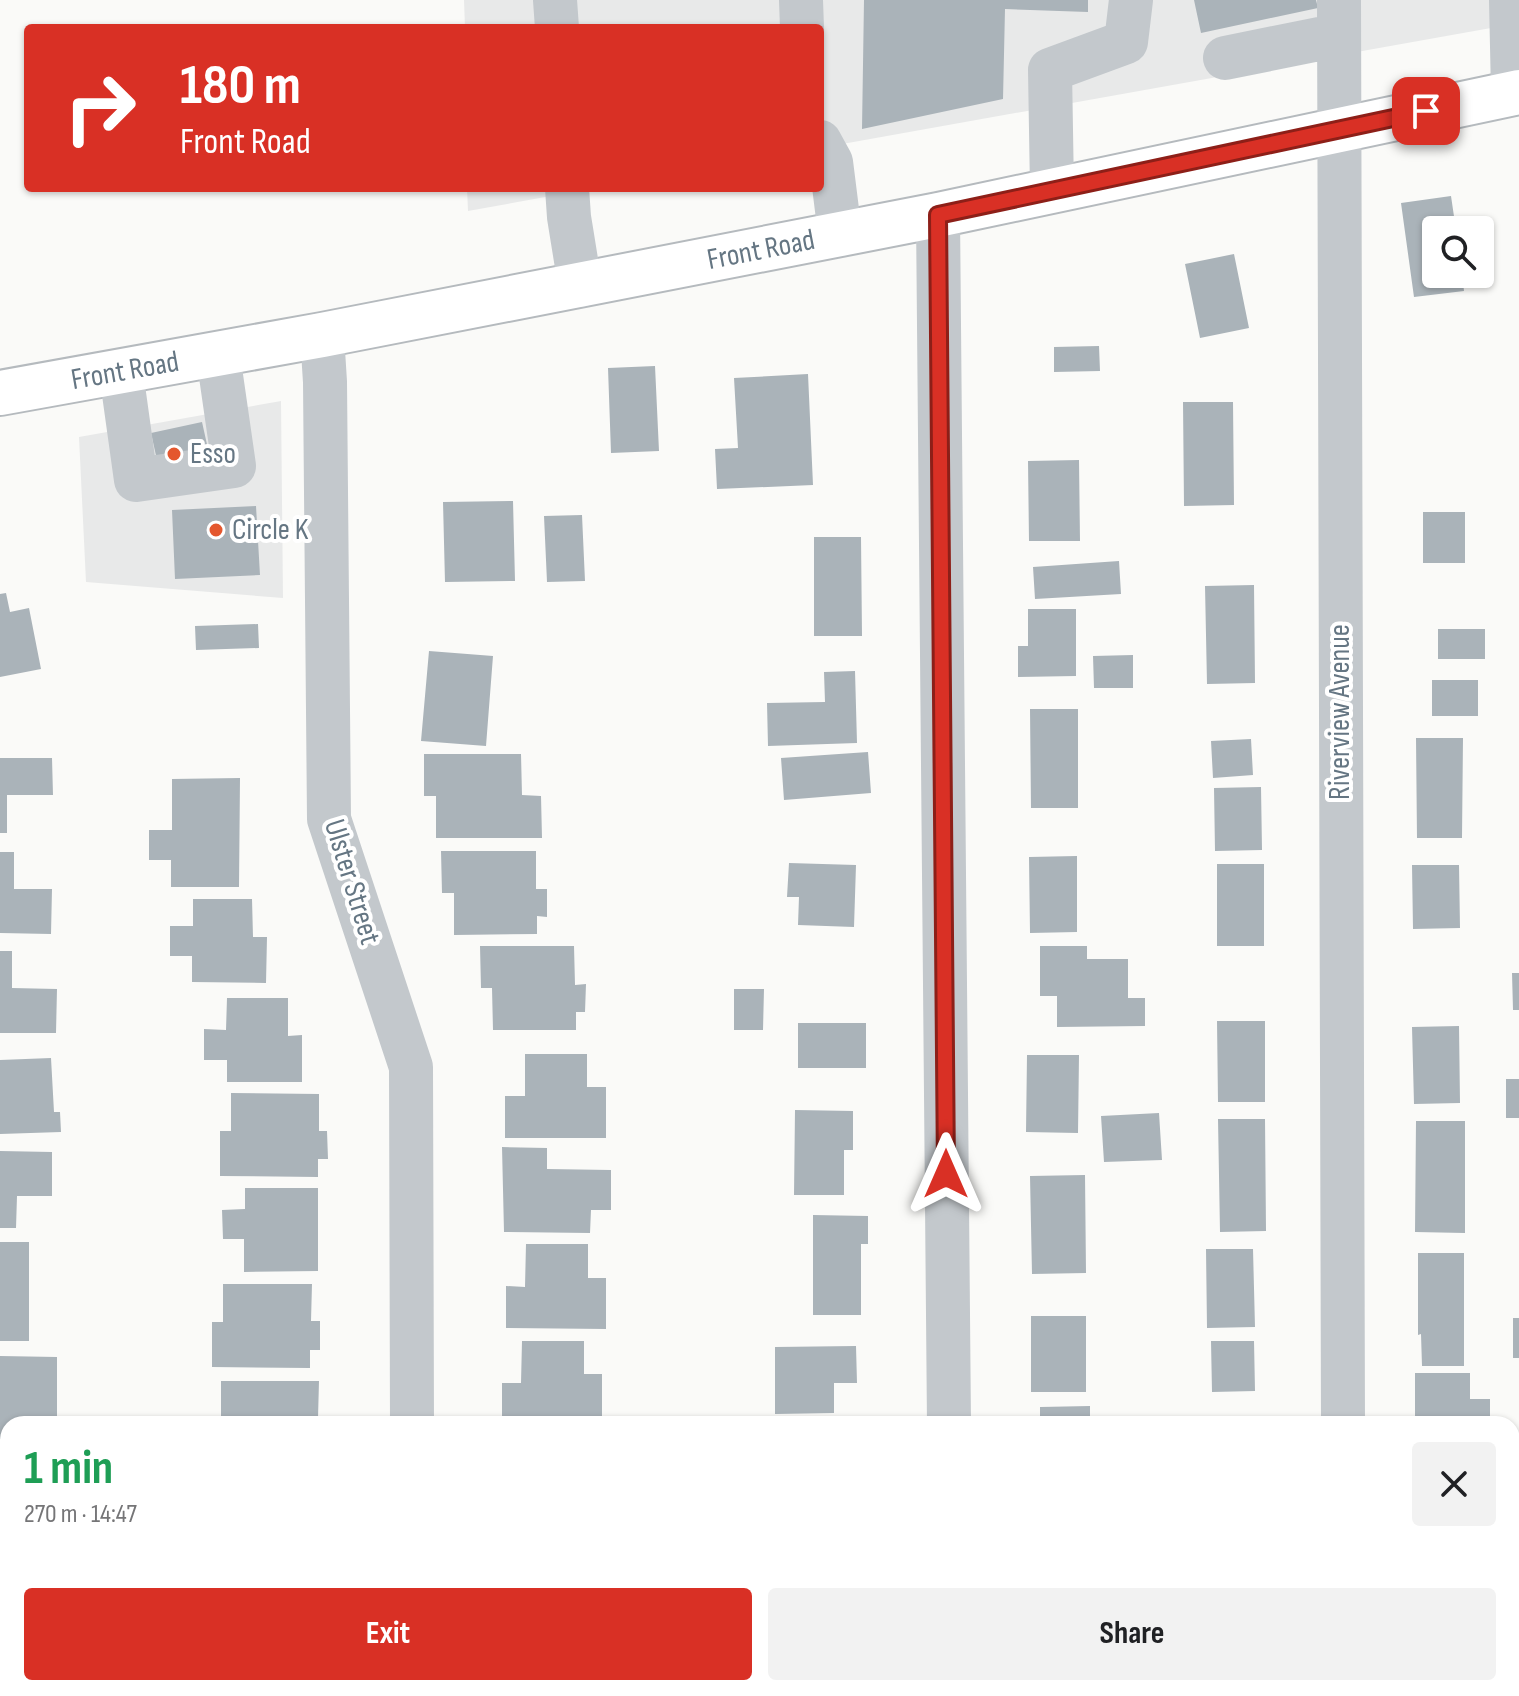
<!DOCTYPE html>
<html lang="en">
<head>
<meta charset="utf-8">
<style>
	:root { --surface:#fff; --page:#f2f2f2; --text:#202124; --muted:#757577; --accent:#d93025 }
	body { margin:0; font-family:"Sofia Sans Condensed",sans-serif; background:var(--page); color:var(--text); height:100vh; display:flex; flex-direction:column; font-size:30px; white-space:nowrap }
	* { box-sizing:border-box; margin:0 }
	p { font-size:26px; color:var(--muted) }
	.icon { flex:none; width:44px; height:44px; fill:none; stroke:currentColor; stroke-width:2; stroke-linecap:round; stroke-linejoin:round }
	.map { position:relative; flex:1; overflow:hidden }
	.side { position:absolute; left:0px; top:1416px; width:1520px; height:280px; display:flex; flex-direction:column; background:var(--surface); border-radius:24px 24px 0 0; box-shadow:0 2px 6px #0004 }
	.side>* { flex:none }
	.top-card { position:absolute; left:24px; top:24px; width:800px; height:168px; border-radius:8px; box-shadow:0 2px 6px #0004; background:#d93025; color:#fff; overflow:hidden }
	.tools { position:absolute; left:1422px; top:216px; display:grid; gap:16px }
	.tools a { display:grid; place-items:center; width:72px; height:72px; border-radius:8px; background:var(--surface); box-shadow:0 2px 6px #0004; font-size:40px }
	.pin { position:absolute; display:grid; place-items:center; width:68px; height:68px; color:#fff; margin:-34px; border-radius:16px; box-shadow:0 4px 12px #0006 }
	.me { position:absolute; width:88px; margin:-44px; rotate:0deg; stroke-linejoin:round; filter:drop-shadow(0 0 6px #0008) }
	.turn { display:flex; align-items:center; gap:28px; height:168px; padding:0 24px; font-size:36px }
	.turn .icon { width:104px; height:104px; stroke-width:2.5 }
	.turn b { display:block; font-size:56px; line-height:68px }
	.round { display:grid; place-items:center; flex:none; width:84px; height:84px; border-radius:8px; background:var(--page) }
	.headline { display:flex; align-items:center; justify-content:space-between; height:136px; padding:0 24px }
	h1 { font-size:48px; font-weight:700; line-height:60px; color:#1e9e55 }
	.cta { display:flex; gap:16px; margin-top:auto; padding:16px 24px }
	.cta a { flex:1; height:92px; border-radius:8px; background:var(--accent); color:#fff; font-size:32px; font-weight:700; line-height:92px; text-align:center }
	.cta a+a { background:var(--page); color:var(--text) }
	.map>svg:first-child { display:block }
	.built { fill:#e8e9e9 }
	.building { fill:#aab3b9 }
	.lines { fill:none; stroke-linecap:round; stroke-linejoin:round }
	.major-casing { stroke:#b5babe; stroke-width:48 }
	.minor { stroke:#c3c8cc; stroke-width:44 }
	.major { stroke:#fff; stroke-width:44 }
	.route-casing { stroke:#8d1f18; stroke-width:20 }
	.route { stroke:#d93025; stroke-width:14 }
	.poi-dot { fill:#e4572e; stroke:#fff; stroke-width:3 }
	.labels { text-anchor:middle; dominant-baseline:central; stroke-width:8; stroke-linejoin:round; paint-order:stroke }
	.street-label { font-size:30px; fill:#657683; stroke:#fff }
	.poi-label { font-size:30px; fill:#657683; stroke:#fff; text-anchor:start }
</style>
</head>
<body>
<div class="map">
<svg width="1519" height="1696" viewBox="0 0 1519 1696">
	<rect width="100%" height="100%" fill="#fafaf8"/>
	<path class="built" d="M464,0H1519V23L820,148V28H465Z
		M467,188H595L468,211Z
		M281,401L283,598L86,582L79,437Z"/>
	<path class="building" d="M864,0H1088V12L1005,9L1003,99L862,129Z
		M1194,0H1316L1318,8L1201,33Z
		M1451,196L1456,230H1436V274H1462L1464,291L1414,297L1401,203Z
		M1234,254L1249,328L1200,338L1185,264Z
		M1099,346L1100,371L1054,372V347Z
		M655,366L659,451L611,453L608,368Z
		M808,374L813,485L717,489L715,449L738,448L734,378Z
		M1183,402H1233L1234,505L1184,506Z
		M202,422L210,458L159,469L151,433Z
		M1079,460L1080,541H1029L1028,461Z
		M513,501L515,581L445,582L443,502Z
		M256,506L260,575L175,579L172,510Z
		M1423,512H1465V563H1423Z
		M582,515L585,581L547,582L544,516Z
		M814,537H861L862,636H814Z
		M1119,561L1121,594L1035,599L1033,567Z
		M1254,585L1255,683L1207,684L1205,586Z
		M6,593L10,612L29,608L41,669L0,677V594Z
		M1028,609H1076V676L1018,677V646H1028Z
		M258,624L259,648L196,650L195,626Z
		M1438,629H1485V659H1438Z
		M429,651L493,656L486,746L421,741Z
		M1133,655V688H1094L1093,656Z
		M855,671L857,743L768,746L767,703L825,702L824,672Z
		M1432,680H1478V716H1432Z
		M1030,709H1078V808H1031Z
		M1416,738H1463L1462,838H1417Z
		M1251,739L1253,775L1213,778L1211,741Z
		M868,752L871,793L784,800L781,758Z
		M424,754H521L522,795L541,796L542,838H436V796H424Z
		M0,758H52L53,795H7V833H0Z
		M240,778L239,887H171V860H149V830H172V779Z
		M1261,787L1262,850L1215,851L1214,788Z
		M441,851H536V889H547V917L537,916V934L454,935V893H442Z
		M0,852H14V889H52L51,934L0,933Z
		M1077,856V932L1030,933L1029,857Z
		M789,863L856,865L854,927L798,925L799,897H787Z
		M1217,864H1264V946H1217Z
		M1412,865H1459L1460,928L1413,929Z
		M193,899H252L253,937H267L266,983L192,982V956H170V926H193Z
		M480,946H574L575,985L586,984L585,1012H576V1030H493L492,988H481Z
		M1040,946H1087V959H1128V998H1145V1026L1057,1027V996H1040Z
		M0,951H12V988L57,989L56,1033H0Z
		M1512,973H1519V1010H1513Z
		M734,989H764L763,1030H734Z
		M227,998H288V1036L302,1035V1082H227V1060H204V1029L226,1030Z
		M1217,1021H1265V1102H1218Z
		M798,1023H866V1068H798Z
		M1459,1026L1460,1103L1414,1104L1412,1027Z
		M525,1054H587V1087H606V1138H505V1096H525Z
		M1027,1055H1079L1078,1133L1026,1132Z
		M51,1058L54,1112H60L61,1132L0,1134V1060Z
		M1506,1079H1519V1118H1506Z
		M231,1093L319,1094V1131H327L328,1159H318V1177L220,1176V1131H231Z
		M795,1110L853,1111V1150H844V1195H794Z
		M1159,1113L1162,1160L1104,1162L1101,1116Z
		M1218,1119H1265L1266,1231L1220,1232Z
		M1416,1121H1465V1233L1415,1232Z
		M502,1147L547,1148V1169L611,1170V1210H591L590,1233L504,1232Z
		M0,1151L52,1152V1196H17L16,1228H0Z
		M1085,1175L1086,1273L1032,1274L1030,1176Z
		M245,1188H318V1271L244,1272V1239H223L222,1210L245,1209Z
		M813,1215L868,1216V1244H861V1315H813Z
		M0,1242H29V1341H0Z
		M526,1244H588V1278H606V1329L506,1328V1286L525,1287Z
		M1206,1249H1253L1255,1327L1207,1328Z
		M1418,1253H1464V1366H1422L1421,1334L1418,1335Z
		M223,1284H312L311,1321H320V1350H310V1368L212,1367V1322H223Z
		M1031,1316H1086V1392H1031Z
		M1513,1318H1519V1358H1513Z
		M522,1341H584V1374H602V1424H502V1383H521Z
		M1211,1341H1254L1255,1391L1212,1392Z
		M856,1346L857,1383H834V1413L775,1414V1347Z
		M0,1356L57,1357V1424H8V1439H0Z
		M1415,1373H1470V1399H1490V1424H1415Z
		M221,1381H319L318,1418H327V1424H221Z
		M1090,1406V1424H1040V1407Z
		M0,1476H8V1540H0Z
		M0,1558H8V1638H0Z
		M0,1656H8V1688H56V1696H0Z
		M227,1688H323V1696H227Z
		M507,1688H590V1696H507Z
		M782,1688H861V1696H782Z
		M1044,1688H1119V1696H1044Z
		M1212,1688H1268V1696H1212Z"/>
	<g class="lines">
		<defs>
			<path id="major" d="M0,393L322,335L938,215L1519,92"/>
		</defs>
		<use href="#major" class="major-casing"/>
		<path class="minor" d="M555,0L557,28
			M801,0L802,28
			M1339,0L1343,1424
			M1511,0L1513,93
			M1225,58L1339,35
			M820,142L831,162L840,234
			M567,188L569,217L580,285
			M1052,190L1050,70L1126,42L1131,0
			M938,215L949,1424
			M322,335L325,382L329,819L411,1067L412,1424
			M121,372L136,480L234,466L218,355
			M413,1688V1696
			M951,1688V1696
			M1344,1688V1696"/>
		<use href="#major" class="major"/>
	</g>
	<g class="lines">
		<defs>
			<path id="route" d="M946,1174L938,215L1426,111"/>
		</defs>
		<use href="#route" class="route-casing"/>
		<use href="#route" class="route"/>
	</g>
	<g class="poi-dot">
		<circle cx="174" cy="454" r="8"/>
		<circle cx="216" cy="530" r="8"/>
	</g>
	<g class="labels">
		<g class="street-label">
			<text transform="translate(761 250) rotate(-11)">Front Road</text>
			<text transform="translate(125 371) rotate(-10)">Front Road</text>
			<text transform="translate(1340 712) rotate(-90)">Riverview Avenue</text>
			<text transform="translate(352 882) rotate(73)">Ulster Street</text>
		</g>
		<g class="poi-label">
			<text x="190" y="454">Esso</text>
			<text x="232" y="530">Circle K</text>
		</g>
	</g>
</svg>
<div class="tools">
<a><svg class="icon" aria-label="search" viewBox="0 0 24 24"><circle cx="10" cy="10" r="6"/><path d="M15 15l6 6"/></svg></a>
</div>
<div class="pin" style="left:1426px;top:111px;background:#d93025"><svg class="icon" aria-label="arrive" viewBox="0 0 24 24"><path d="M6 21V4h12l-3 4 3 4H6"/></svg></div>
<svg class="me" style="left:946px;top:1174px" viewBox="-20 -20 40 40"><path d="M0-17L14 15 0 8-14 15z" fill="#d93025" stroke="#fff" stroke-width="4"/></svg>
<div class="top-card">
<div class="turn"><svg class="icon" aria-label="right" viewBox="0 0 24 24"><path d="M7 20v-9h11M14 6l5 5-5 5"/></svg><div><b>180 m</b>Front Road</div></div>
</div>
<section class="side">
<div class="headline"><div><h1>1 min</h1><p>270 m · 14:47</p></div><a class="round"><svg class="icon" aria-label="close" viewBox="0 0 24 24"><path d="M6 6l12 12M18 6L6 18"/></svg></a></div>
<div class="cta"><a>Exit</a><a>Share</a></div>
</section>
</div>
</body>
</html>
